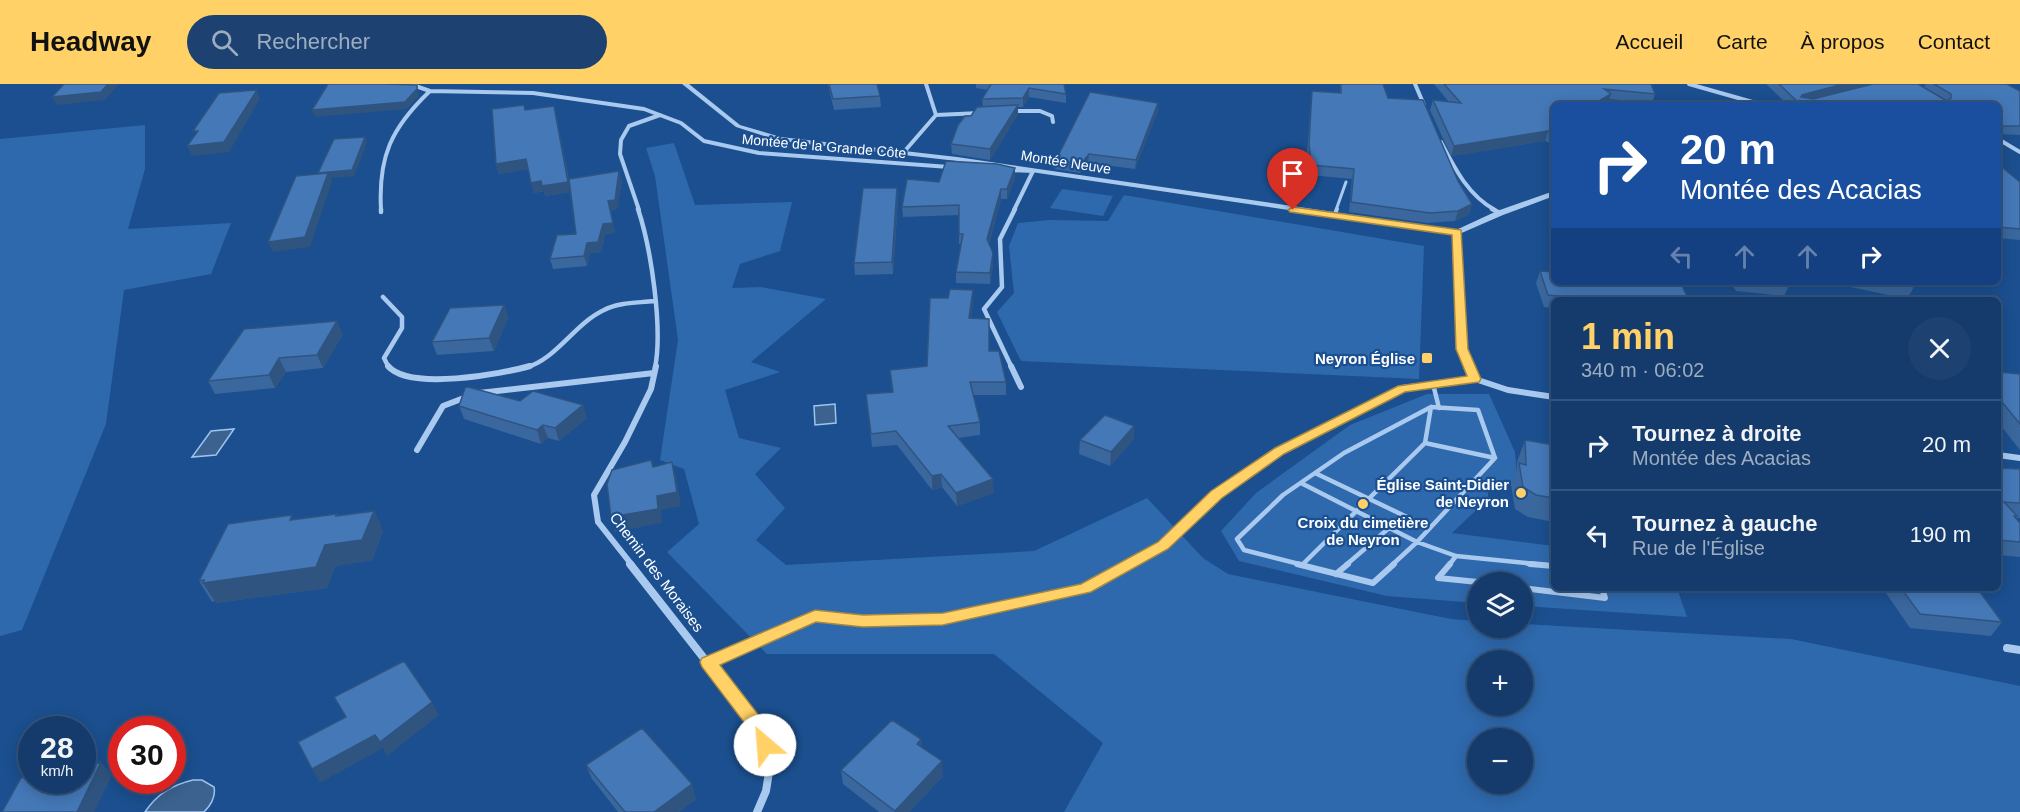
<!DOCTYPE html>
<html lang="fr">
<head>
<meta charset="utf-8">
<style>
	:root { --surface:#143b6b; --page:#1d4271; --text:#f1f3f6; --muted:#9dadc1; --line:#33557e; --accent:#ffd166 }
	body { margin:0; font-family:Arial,sans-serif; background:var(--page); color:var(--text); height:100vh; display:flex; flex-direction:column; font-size:22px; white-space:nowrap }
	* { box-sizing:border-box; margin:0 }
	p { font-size:20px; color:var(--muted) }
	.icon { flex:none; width:33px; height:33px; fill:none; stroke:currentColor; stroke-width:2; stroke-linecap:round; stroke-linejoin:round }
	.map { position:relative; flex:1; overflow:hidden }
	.details { position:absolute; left:1551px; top:213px; width:450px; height:294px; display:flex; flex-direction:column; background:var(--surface); border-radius:9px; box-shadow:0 3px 15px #0003,0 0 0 2px var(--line) }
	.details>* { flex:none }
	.top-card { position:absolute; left:1551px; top:18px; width:450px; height:183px; border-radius:9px; box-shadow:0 3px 15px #0003,0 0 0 2px var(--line); background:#1a4fa0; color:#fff; overflow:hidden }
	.controls { position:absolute; left:1467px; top:488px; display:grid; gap:12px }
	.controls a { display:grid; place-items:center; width:66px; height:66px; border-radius:50%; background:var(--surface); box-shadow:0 3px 15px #0003,0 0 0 2px var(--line); font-size:30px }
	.speed { position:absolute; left:18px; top:632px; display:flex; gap:12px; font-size:30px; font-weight:700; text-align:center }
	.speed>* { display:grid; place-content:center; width:78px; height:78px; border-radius:50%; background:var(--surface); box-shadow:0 3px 15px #0003,0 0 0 2px var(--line); line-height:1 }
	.speed small { font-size:15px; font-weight:400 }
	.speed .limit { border:9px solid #d22; background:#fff; color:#111 }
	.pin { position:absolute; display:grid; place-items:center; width:51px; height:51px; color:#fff; margin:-62px -26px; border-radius:50% 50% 50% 0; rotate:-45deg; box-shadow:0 0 6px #0007 }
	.pin .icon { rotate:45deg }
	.me { position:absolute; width:66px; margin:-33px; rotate:333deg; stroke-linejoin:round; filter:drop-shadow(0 0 4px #0008) }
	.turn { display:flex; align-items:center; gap:21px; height:126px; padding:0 30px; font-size:27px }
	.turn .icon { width:78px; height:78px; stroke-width:2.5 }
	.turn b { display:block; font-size:42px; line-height:51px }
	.lanes { display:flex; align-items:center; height:57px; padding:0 30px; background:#0003; justify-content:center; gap:30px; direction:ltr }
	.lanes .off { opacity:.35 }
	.round { display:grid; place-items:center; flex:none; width:63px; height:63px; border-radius:32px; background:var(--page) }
	.summary { display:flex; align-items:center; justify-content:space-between; height:102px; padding:0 30px }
	h1 { font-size:36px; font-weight:700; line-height:45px; color:var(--accent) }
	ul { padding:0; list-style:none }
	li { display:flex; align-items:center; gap:18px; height:90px; padding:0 30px; border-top:2px solid var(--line) }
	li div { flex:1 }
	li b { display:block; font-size:22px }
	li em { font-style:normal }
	header { display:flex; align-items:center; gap:36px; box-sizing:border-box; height:84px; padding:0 30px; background:var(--accent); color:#111 }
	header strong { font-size:28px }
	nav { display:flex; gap:33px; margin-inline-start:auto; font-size:21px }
	.search { width:420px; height:54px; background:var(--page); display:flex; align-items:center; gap:15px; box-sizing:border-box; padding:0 21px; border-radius:33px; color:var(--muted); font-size:22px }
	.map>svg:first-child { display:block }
	.green { fill:#2e69ad; fill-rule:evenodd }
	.water { fill:#3c6290; stroke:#9cc4f0; stroke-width:1.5 }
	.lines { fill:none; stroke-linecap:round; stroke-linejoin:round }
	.service-far3 { stroke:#a9c9ee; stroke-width:3 }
	.service-far2 { stroke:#a9c9ee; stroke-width:4 }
	.service-far1 { stroke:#a9c9ee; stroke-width:4.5 }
	.service { stroke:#a9c9ee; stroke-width:6 }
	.minor-far3 { stroke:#a9c9ee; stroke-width:4 }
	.minor-far2 { stroke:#a9c9ee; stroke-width:4.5 }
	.minor-far1 { stroke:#a9c9ee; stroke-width:6 }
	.minor { stroke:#a9c9ee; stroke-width:8 }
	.tertiary { fill:#a9c9ee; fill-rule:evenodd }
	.wall { fill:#3a679d }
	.shaded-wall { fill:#305480 }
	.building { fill:#4478b7; stroke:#305480; stroke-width:1.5 }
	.route { fill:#ffd166; stroke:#a68842; stroke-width:1.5 }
	.poi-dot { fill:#ffd166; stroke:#1b4f8f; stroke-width:2 }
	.labels { text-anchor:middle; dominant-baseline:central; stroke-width:4.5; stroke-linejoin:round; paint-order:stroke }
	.far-street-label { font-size:14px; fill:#fff; stroke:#1b4f8f }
	.poi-label { font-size:15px; font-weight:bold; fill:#fff; stroke:#1b4f8f; text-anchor:end }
	.street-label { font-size:15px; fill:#fff; stroke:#1b4f8f }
</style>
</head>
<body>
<header>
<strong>Headway</strong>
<div class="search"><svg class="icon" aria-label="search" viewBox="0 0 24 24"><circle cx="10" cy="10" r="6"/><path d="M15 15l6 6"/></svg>Rechercher</div>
<nav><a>Accueil</a><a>Carte</a><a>À propos</a><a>Contact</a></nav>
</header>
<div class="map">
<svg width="2020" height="728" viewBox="0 0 2020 728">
	<rect width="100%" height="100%" fill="#1b4f8f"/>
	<path class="green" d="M145,41V85L128,145L231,139L211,190L124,206L106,340L22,546L0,552V55Z
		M674,59L695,121L792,118L780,167L740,180L732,204L761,203L826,215L751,278L780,288L725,306L739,354L781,364L755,390L785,424L756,456L786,481L1034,467L1147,414L1203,474L1228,490L1451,535L1477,537L1478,543H1522L1523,540L1791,555L2020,602V728H1064L1103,659L994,570H767L667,468L699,440L684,385L660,376L678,256L655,92L646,64ZM1478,576H1522V621H1478ZM1478,654H1522V699H1478Z
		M1062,105L1113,112L1103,132L1050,124Z
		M1124,111L1424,162L1419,295L1021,277L997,228L1014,209L1009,162L1018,139L1049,136L1108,137Z
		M1427,310H1489L1515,368L1518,403L1488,397V415L1452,449L1554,462V504H1677L1687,533L1523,522L1522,498H1478L1477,519L1387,512L1239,477L1221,447L1256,409L1350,341Z"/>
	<path class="water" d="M835,320L836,339L815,341L814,322Z
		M234,345L216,371L192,373L211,347Z
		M193,696H202L214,703C216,713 211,721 204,728H145C157,710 172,701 193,696Z"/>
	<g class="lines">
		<path class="service-far3" d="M1336,126L1346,98"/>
		<path class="service-far2" d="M1334,132L1337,125"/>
		<path class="service-far1" d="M1433,300L1439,324
			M1431,323L1478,326L1495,374L1425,359Z
			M1315,389L1430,444
			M1301,399L1417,458L1456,472L1545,481
			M1302,481L1425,359
			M1303,481L1244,466L1237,455L1283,411L1344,369L1431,323
			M1346,481L1389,444
			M1392,481L1417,458L1495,374
			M1449,481L1456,472"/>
		<path class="service" d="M1297,480L1373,499L1394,480
			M1450,480L1438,494L1478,498
			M1530,480L1554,482
			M1336,490L1348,480
			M1522,504L1605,514L1602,504"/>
		<path class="minor-far3" d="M410,0L430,7L533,9L644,25L681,39L704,57L759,69L949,83
			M1415,0L1424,21
			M1689,0L1763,21
			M1012,27H1040L1052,32L1053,38
			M936,31L980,29
			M1998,55L2020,68
			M1441,58C1455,85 1468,111 1495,126
			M903,69L936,31L926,0
			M1007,86L1033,87L1014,126
			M381,126C378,73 391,44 430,7
			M639,126L620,70L621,56L629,42L660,31"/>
		<path class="minor-far2" d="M381,125V128
			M638,125C651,164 663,244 655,284
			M1492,125L1500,129
			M1457,149L1462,265L1470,284
			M383,213L402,233V244L384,274L389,284
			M525,284C557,275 574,240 604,226C619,218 637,219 654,217
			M1012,284L984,225L1002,203L1000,155L1015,125"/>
		<path class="minor-far1" d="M388,282C409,307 502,290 530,282
			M1011,282L1021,303
			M1469,282L1475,295
			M479,309L654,289
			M417,366L443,322L469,312
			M1998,371L2020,374
			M632,481L598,438L594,411L625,358L651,305L656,282
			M1127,481L1163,461L1217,410L1279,367L1402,304L1475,295L1508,306L1554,313"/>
		<path class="minor" d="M630,480L761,647L769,688L766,707L757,728
			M2007,564L2020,566
			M708,578L815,532L863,537L943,535L1085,504L1129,480"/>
		<path class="tertiary" d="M682,0H689L740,41L781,53L957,73L1456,146L1497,127L1554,107V112L1503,131L1457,151L957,77L780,57L736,43Z"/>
	</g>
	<path class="wall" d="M828,0H877L880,12L881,23L834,26Z
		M976,0H1064L1066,10V19L1029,13L1023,23H1018V30L990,76L952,70L951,60L971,32L983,22L982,15L988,6L976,4Z
		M1340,0H1383L1388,14L1458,97L1472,120L1469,130L1455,137L1427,139L1349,128L1352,95L1310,91L1307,69L1311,16L1312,7L1340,9Z
		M1434,0H1651L1655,10L1652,19L1609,15L1608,20L1554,21V61L1545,57L1451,72L1430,26L1433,16L1449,18Z
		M1766,0H1871L1823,12L1924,3L1926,0H2007L2020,7V51L1998,50V21H1788Z
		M554,22L569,96H622L617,125L611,126L615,149L605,150L601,168L590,169L587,182L553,185L550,175L576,150L570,108L545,112L544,107L534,109L528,85L499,90L496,80L526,26Z
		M1158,27L1135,85L1088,79L1080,89L1055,85L1056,76Z
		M1998,80L2020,98V156L1998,154Z
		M1015,94L1007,115H1001L989,160L993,169V180L990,200L956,199V188L961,160H959V131L903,133L902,123Z
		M897,104L898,116L893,190L855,191L854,179Z
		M1554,158V198L1689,216H1554V224L1544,223L1536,199L1540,187L1551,188V166Z
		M1730,198H1787L1789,202L1784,212L1736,207Z
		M1827,198H1910L1914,203L1907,215Z
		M973,218L971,234L1006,298V311H973L980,338V351L958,354L994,409L957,422L942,403L932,406L897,361L872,363L866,310L892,308L890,286L927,282Z
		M504,221L508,234L494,267L437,271L432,258Z
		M343,250L323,284L286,288L275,304L215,310L208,297Z
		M1998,288L2020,290V366L1998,338Z
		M459,322L587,334L559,357L548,354L541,360L464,335Z
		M1134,342L1133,356L1110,382L1079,370L1080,356Z
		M1525,356L1554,361V438L1528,433L1515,425L1511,401L1517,385V378Z
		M1998,384L2020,385V434H2016L2020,439V473L1998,471Z
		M374,427L383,447L372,476L335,482L327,504L216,519L215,517L212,518L199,497L294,435L337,430L338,431Z
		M1886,504H1977L2002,538L1991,552L1910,544L1886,509L1888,506Z
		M921,655L922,664L943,692L909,728H879L843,700L841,686Z
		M586,681L696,715L679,728H618L592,695Z"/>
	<path class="shaded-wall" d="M108,0H119L105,16L57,21L52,13Z
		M1843,0H1871L1798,19L1802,11Z
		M417,1L419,12L407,25L315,33L312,26Z
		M1029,4V13L1023,23V14Z
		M257,6L260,15L229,68L192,72L187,62Z
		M1611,10L1608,20L1606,21H1592Z
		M1158,19V27L1135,85L1136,76Z
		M1018,21V30L990,76V65Z
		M554,22L571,108L545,112L544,107L534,109L531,99L541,97Z
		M1548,47L1545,57L1451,72L1454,62Z
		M365,53L367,59L354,92L331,94L332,97L310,163L273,168L268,158L321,95Z
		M1089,70L1088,79L1080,89L1081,80Z
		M526,75L529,85L499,90L496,80Z
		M1015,84V94L1007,115V105Z
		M619,87L622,96L617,125L611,126L615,149L605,150L601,168L590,169L587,182L584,172L587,159L603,140L608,117Z
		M897,104L898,116L893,190L892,178Z
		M1001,105V115L987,166V155Z
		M1472,120L1469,130L1455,137L1458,127Z
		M993,169V180L990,200V189Z
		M973,206V218L970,246L969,234Z
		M504,221L508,234L494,267L489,254Z
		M337,237L343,250L323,284L317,271Z
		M279,274L286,288L275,304L269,291Z
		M583,321L587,334L559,357L555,344Z
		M543,341L548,354L541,360L537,346Z
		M1134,342L1133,356L1110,382L1111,368Z
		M672,378L676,392L681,422L661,426L662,439L615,448L611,433L657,412Z
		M941,390L942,403L932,406V392Z
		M993,395L994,409L957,422L956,409Z
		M374,427L383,447L372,476L335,482L327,504L216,519L203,499Z
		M432,618L439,631L387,672L380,658Z
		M375,651L383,664L320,699L312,685Z
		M921,655L923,670L917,660Z
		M942,677L943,692L909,728H895V727Z
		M101,678L112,691L94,728H77Z
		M692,700L696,715L679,728H654Z"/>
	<path class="building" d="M64,0H108L101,8L52,13Z
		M328,0H385L417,1V5L405,18L312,26Z
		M829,0H877L880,12L833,15Z
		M991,0H1064L1066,10L1029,4L1023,14L982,15Z
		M1341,0H1383L1388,14L1423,16L1458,97L1472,120L1458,127L1430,129L1351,118L1354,85L1311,81L1309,59L1312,7L1341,9Z
		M1444,0H1651L1655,10L1604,5L1611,10L1592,21H1554V23H1550L1554,24V50L1548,47L1454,62L1433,16L1461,19Z
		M1779,0H1843L1802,11L1801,13L1813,15L1873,0H1918L1947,17L1951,14V10L1934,0H2007L2020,7V42H1998V21H1801Z
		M257,6L224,58L187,62L198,47H193L219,9Z
		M1090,8L1158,19L1136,76L1089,70L1081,80L1056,76Z
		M524,21L525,26L554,22L568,98L542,102L541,97L531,99L526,75L496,80L492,25Z
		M1018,21L990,65L951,60L958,41L965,32H971L977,23Z
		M365,53L352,86L318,89L334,55Z
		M946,77L997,80L1015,84L1007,105H1001L987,155L993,169L990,189L956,188L963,150H959V121L902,123L907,95L939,98Z
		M1998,80L2020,98V145L1998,143Z
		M619,87L615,116L608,117L613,139L603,140L598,158L587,159L584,172L550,175L557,151L576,150L569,95Z
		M328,89L305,153L268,158L296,92Z
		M863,104H897L892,178L854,179Z
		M1540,187L1554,188V198H1680L1689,216H1582L1581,214L1548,211Z
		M1756,198H1787L1789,202Z
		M1888,198H1910L1914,203Z
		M950,205L973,206L969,234L989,235V267H999L1006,298H970L980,338L948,342L993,395L956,409L941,390L932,392L896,347L871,350L866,310L893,308L890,286L927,282L930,214H948Z
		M504,221L489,254L432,258L450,224Z
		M337,237L317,271L279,274L269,291L208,297L244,245Z
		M1998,288L2020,290V340L1998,313Z
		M468,303L520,317L533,307L583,321L555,344L543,341L537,346L459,322L465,304Z
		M1105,331L1134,342L1111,368L1080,356Z
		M1525,356L1554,361V414L1536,411L1523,403L1519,379L1526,381Z
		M651,376L653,383L672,378L677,408L657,412L658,425L611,433L607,400L612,386Z
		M1998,384L2020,385V419L2004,418L2017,432H2014L2020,439V458L1998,456Z
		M374,427L362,456L325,461L316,483L203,499L204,496L199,497L228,440L292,431L290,436L337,430L336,432Z
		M1901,504H1977L2002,538L1920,530Z
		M404,577L432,618L380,658L375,651L312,685L298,658L346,633L334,613Z
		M892,636L921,655L917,660L942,677L895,727L841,686Z
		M642,644L692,700L654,728H625L586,681Z
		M101,678L77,728H2L21,694L32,692V696H82V682Z"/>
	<path class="route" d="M1293,123L1461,146L1468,265L1481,295L1479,298L1405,308L1284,370L1222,414L1168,465L1091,508L943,541L863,543L816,538L720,581L767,642L774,661L772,667L765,669L759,667L753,650L702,583L700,578L702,574L815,526L863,531L943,529L1081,500L1158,458L1211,407L1275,364L1398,302L1467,292L1456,265L1452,151L1290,128L1288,126Z"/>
	<g class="poi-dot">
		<rect x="1421" y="268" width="12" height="12" rx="3"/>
		<circle cx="1521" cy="409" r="6"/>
		<circle cx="1363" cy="420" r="6"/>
	</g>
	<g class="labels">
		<g class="far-street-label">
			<text transform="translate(824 62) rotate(5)">Montée de la Grande Côte</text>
			<text transform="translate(1066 78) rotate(9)">Montée Neuve</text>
		</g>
		<g class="poi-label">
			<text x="1415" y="274">Neyron Église</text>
			<text x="1509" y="400">Église Saint-Didier<tspan x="1509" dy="17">de Neyron</tspan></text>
			<text x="1363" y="438" text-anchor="middle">Croix du cimetière<tspan x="1363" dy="17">de Neyron</tspan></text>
		</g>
		<g class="street-label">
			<text transform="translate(657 488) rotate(53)">Chemin des Moraises</text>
		</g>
	</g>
</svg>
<div class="controls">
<a><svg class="icon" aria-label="layers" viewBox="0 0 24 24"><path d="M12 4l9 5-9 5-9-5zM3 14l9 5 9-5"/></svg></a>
<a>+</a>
<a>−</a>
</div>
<div class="speed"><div>28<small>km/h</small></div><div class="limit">30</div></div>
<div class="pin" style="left:1293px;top:126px;background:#d93025"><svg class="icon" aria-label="arrive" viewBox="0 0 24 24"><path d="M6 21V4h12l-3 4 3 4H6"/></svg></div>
<svg class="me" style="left:765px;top:661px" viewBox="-20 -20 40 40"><circle r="19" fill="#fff"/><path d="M0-13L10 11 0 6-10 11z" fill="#ffd166"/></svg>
<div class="top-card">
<div class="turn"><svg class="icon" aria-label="right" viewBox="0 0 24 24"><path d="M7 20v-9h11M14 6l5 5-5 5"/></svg><div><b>20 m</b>Montée des Acacias</div></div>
<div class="lanes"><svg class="icon off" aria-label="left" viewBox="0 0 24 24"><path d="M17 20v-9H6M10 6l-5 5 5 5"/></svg><svg class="icon off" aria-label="ahead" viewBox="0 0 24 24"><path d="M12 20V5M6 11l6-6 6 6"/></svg><svg class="icon off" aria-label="ahead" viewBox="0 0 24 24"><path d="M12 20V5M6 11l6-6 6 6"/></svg><svg class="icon" aria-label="right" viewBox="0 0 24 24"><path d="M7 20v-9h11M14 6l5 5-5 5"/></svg></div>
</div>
<section class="details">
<div class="summary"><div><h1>1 min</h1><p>340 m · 06:02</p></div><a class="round"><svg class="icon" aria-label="close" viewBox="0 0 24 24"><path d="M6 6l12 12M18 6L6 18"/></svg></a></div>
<ul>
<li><svg class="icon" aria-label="right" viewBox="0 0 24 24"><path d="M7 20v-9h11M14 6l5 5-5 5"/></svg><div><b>Tournez à droite</b><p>Montée des Acacias</p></div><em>20 m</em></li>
<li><svg class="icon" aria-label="left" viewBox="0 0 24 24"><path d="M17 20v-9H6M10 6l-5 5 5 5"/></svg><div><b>Tournez à gauche</b><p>Rue de l'Église</p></div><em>190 m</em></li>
</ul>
</section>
</div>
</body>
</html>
